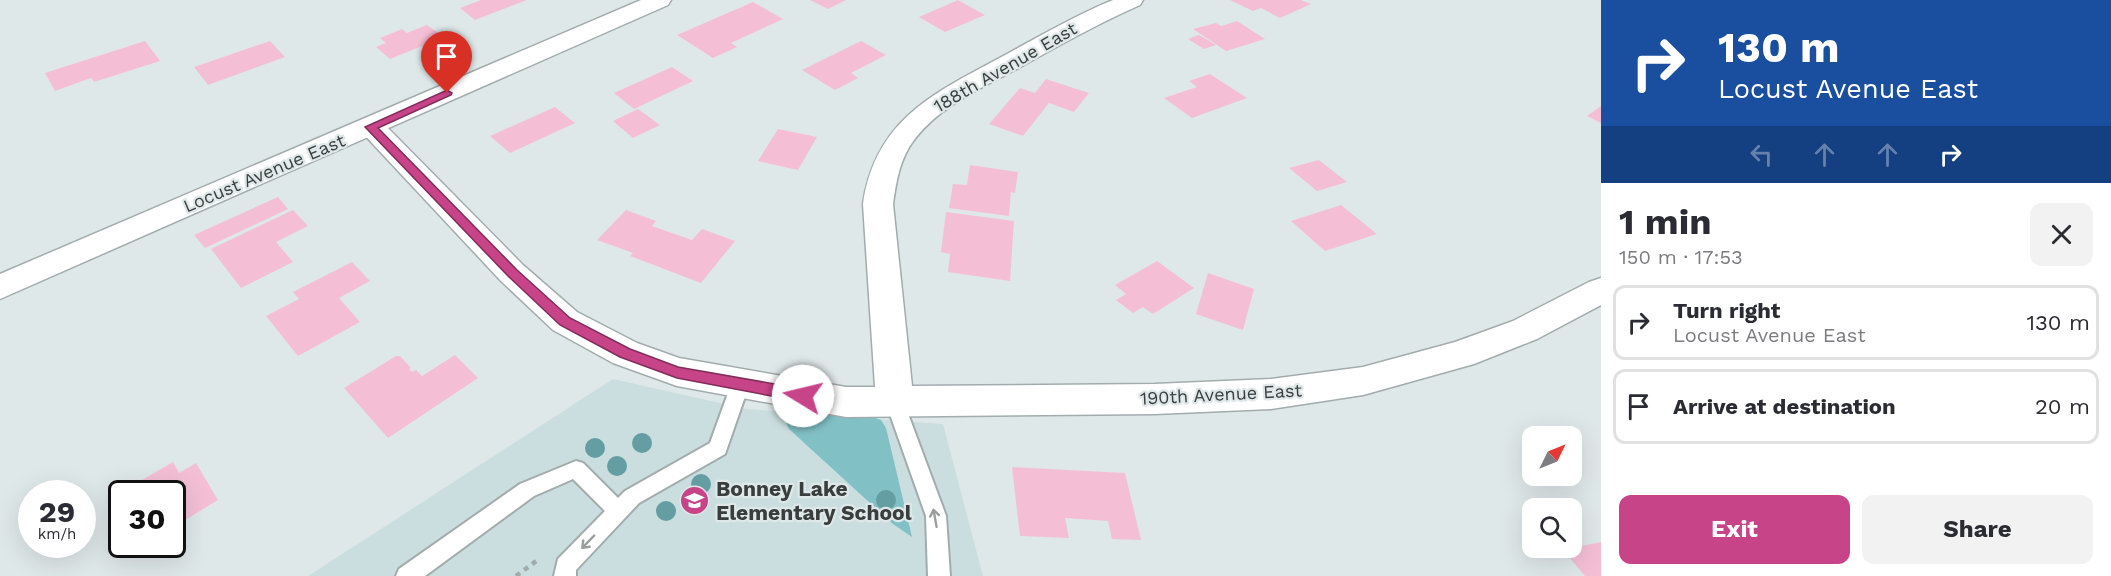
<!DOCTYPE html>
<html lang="en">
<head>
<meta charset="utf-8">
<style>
	:root { --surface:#fff; --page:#f2f2f3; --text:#2b2b33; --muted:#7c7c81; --line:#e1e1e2; --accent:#c84489 }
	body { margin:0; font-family:"Work Sans",sans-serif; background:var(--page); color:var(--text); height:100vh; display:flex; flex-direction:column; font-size:22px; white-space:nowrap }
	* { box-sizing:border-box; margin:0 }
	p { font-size:20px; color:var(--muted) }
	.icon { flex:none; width:33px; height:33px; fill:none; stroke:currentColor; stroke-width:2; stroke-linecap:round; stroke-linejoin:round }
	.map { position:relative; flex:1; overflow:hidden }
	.sheet { display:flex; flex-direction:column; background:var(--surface); width:510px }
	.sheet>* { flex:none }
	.guide { background:#1a4fa0; color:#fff; overflow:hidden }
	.needle { width:39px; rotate:47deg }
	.buttons { position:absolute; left:1522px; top:426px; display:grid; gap:12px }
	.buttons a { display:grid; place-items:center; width:60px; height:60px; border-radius:12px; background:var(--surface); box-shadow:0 6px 24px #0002; font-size:30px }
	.speed { position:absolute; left:18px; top:480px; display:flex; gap:12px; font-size:30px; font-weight:700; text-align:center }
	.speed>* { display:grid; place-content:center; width:78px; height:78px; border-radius:50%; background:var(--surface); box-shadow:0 6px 24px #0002; line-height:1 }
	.speed small { font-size:15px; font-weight:400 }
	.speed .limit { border:3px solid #111; border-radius:9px; background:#fff; color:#111 }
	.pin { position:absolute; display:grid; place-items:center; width:51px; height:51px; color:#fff; margin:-62px -26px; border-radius:50% 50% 50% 0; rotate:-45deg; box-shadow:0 0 6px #0007 }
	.pin .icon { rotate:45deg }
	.me { position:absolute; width:66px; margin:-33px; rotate:279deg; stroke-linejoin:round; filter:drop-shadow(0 0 4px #0008) }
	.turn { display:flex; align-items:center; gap:21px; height:126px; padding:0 18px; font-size:27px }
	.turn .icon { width:78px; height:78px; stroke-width:2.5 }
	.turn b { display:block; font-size:42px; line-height:51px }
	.lanes { display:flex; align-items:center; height:57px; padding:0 18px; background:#0003; justify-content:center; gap:30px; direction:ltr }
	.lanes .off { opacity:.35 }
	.round { display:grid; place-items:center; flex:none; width:63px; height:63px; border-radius:12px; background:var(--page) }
	.summary { display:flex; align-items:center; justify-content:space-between; height:102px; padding:0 18px }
	h1 { font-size:36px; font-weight:700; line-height:45px }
	.cta { display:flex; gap:12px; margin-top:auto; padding:12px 18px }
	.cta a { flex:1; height:69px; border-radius:12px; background:var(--accent); color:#fff; font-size:24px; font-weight:700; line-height:69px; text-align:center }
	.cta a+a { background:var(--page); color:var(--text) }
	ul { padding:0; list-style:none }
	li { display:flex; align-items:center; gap:18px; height:75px; margin:0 12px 9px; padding:0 6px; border:3px solid var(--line); border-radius:12px }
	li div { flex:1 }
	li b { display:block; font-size:22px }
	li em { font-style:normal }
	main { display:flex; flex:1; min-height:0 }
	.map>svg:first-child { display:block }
	.built { fill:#cbdedf }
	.green { fill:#81c0c5 }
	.building { fill:#f4bfd5 }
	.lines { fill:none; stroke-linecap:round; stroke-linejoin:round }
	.lane-casing { stroke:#a3acad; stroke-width:4 }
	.street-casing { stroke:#a3acad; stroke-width:3 }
	.secondary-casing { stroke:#a3acad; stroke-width:3 }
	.path { stroke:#a3aaab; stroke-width:4.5; stroke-dasharray:5 5; stroke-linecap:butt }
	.lane { fill:#fff; fill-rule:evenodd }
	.street { fill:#fff; fill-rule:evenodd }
	.secondary { fill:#fff; fill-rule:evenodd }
	.tree { fill:#649ea2 }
	.oneway { stroke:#9c9e9e }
	.route { fill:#c84489; stroke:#822c59; stroke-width:1.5 }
	.labels { text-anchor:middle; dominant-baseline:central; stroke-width:4.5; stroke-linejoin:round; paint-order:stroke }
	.street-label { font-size:18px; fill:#393d3d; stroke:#dfe8e9 }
	.near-poi-label { font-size:21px; font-weight:bold; fill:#393d3d; stroke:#dfe8e9; text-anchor:start }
</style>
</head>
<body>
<main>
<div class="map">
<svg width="1601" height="576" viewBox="0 0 1601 576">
	<rect width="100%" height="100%" fill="#dfe8e9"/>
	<path class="built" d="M613,379L747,409L943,424L983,576H308Z"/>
	<path class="green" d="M781,412L870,416L881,420L886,428L912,537L893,524L789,429Z"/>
	<path class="building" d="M481,0H527L475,20L460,8Z
		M810,0H846L828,9Z
		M958,0L985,15L945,32L919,17Z
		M1230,0H1301L1311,4L1280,18L1261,8L1253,11Z
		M753,2L783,19L731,43L737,47L713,58L677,35Z
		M1237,21L1265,39L1226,51L1193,29L1216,23L1221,26Z
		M427,25L444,37L390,59L376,47L386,43L380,38L402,29L407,33Z
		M1199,35L1216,45L1204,49L1188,39Z
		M145,41L160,61L94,82L91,78L55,91L45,73Z
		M270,41L285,57L208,85L194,67Z
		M861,41L886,55L851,73L858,78L835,90L802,70Z
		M672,67L693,81L634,109L614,93Z
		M1210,74L1247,98L1192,118L1164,98L1197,87L1189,81Z
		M1046,79L1089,93L1074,112L1049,103L1023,136L989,124L1020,88L1035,93Z
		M1601,106V123L1587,116Z
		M555,107L575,123L510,153L490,136Z
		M638,109L660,125L633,138L613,121Z
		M778,129L817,137L798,170L758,161Z
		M1319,160L1347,182L1317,191L1289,168Z
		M970,165L1018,172L1015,193L1011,192L1009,216L949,208L953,184L967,185Z
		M278,197L288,209L205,248L194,235Z
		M1341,205L1377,234L1325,251L1291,221Z
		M293,210L308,226L276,242L293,262L241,288L211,249Z
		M626,210L656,221L652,226L692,240L702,229L735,241L701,283L630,256L633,253L597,240Z
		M946,212L1014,221L1010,281L948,272L950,254L941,252Z
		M1157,261L1194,288L1153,314L1143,307L1133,313L1116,300L1126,294L1115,285Z
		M352,262L370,281L339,298L360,322L298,356L266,316L299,299L293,292Z
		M1208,273L1254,289L1243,330L1196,314Z
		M455,355L478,378L388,438L344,388L396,356H400L411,368L409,369L412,372L416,370L422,376Z
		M173,462L179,473L196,463L218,500L172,528V494H127L125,490Z
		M1012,467L1125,473L1141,540L1112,539L1108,521L1065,518L1069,538L1020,536Z
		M1601,542V576H1585L1563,550Z"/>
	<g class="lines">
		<defs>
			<path id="lane" d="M740,378L746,380L749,385L725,454L639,503L576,570V576H554L558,559L605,511L573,479L534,496L425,576H396L399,569L520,484L576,461L583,463L618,498L625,491L710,443L731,385L734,380Z
				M895,395L902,398L904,403L946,516L950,576H928L926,516L886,403L888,398Z"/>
			<path id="street" d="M1113,0H1143L1140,5C1097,24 1056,47 1015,70C979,89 939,107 914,140C900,158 896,182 893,204L912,386L1155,384L1271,379L1363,367L1455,342L1513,321L1589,282L1601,278V305L1537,339L1474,364L1363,395L1271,409L1155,414L846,417L677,386L613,363L553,330L501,281L357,127L361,121L371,119L381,121L523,265L577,312L637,343L679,358L846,387H875L863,204C876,117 937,92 1007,54C1042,35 1076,15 1113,0Z"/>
			<path id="secondary" d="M641,0H671L668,5L0,299V274Z"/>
		</defs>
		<use href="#lane" class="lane-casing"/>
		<use href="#street" class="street-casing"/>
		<use href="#secondary" class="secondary-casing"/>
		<path class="path" d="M516,576L539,559"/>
		<use href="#lane" class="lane"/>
		<use href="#street" class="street"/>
		<use href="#secondary" class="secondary"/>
	</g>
	<g class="tree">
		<circle cx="642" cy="443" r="10"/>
		<circle cx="595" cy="448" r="10"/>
		<circle cx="617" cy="466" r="10"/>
		<circle cx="701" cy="484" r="10"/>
		<circle cx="886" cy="500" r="10"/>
		<circle cx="666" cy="511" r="10"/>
	</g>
	<defs><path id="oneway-shaft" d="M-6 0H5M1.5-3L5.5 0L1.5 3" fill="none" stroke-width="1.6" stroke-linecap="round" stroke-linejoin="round" transform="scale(1.5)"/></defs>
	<g class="oneway">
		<use href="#oneway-shaft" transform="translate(935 518) rotate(-100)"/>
		<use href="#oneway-shaft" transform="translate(588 542) rotate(134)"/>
	</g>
	<path class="route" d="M447,90L452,93L451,95L378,128L517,270L570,318L630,349L678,367L803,389L809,391L811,396L809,400L803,402L677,378L620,357L560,325L508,276L365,127Z"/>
	<defs>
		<symbol id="school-disc" viewBox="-11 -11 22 22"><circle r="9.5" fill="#c84489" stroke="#dfe8e9"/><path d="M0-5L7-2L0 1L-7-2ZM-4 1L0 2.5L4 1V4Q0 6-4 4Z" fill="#fff"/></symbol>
	</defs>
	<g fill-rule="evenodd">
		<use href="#school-disc" x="678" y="484" width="33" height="33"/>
	</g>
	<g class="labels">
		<g class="street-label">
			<text transform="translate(1005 67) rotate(-30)">188th Avenue East</text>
			<text transform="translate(264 173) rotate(-23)">Locust Avenue East</text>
			<text transform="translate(1221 394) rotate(-3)">190th Avenue East</text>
		</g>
		<g class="near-poi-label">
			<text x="716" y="488">Bonney Lake<tspan x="716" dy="24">Elementary School</tspan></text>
		</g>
	</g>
</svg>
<div class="buttons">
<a><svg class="needle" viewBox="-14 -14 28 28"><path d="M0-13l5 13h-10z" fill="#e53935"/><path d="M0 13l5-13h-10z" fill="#7c7c81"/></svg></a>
<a><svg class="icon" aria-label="search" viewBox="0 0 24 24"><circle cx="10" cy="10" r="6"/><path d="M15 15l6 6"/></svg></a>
</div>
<div class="speed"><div>29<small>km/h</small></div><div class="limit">30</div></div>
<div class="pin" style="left:447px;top:93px;background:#d93025"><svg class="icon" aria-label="arrive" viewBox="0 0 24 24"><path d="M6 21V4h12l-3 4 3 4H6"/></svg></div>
<svg class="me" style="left:803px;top:396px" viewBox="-20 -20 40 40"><circle r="19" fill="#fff"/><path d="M0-13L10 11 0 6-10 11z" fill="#c84489"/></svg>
</div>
<section class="sheet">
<div class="guide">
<div class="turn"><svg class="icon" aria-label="right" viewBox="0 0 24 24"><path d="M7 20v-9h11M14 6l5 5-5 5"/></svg><div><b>130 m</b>Locust Avenue East</div></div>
<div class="lanes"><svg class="icon off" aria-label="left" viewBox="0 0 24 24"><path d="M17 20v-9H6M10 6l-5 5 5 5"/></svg><svg class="icon off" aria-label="ahead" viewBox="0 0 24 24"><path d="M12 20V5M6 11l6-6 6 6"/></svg><svg class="icon off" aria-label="ahead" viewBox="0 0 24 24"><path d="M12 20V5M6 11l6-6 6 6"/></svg><svg class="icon" aria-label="right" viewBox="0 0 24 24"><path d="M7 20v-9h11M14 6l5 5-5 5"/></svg></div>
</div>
<div class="summary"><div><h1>1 min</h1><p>150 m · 17:53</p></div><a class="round"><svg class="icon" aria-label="close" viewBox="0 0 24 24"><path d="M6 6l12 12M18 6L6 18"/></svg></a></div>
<ul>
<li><svg class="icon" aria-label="right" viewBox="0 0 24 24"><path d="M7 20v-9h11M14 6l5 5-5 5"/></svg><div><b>Turn right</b><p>Locust Avenue East</p></div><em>130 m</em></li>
<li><svg class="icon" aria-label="arrive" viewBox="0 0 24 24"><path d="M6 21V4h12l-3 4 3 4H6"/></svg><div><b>Arrive at destination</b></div><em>20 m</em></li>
</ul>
<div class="cta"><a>Exit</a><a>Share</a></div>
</section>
</main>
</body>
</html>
